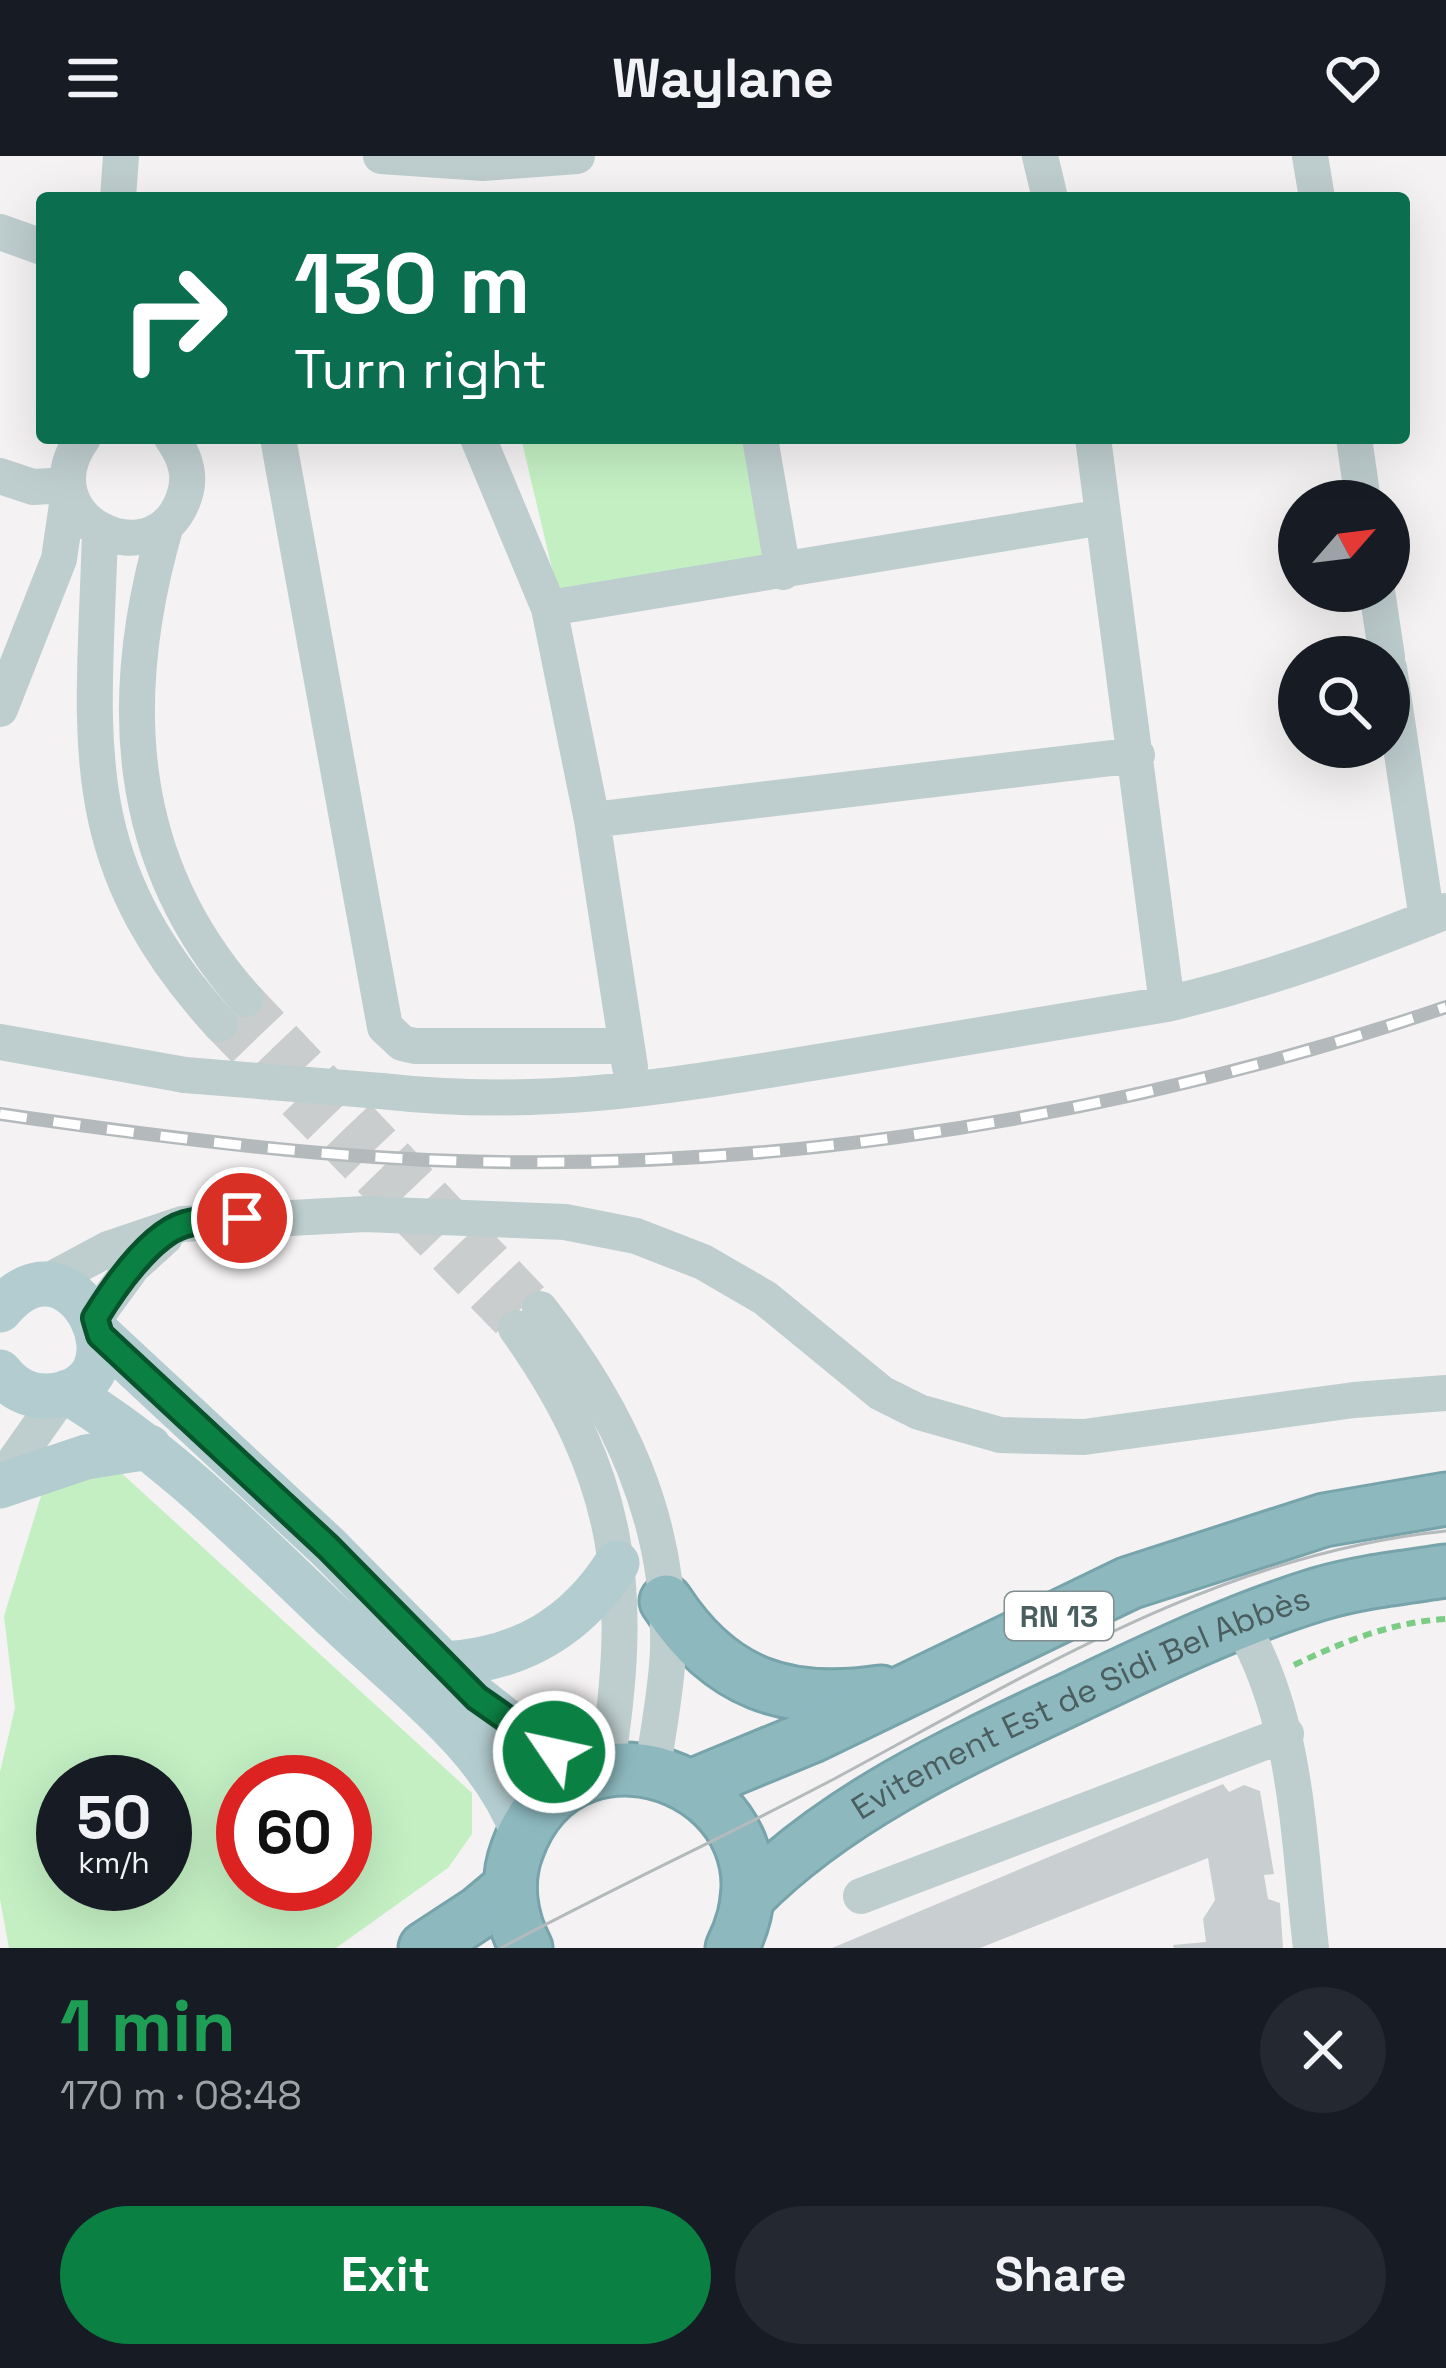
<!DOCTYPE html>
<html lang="en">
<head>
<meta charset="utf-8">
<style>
	:root { --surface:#171b24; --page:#242831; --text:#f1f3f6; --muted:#9ea1a6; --accent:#0b8043 }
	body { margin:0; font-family:"Space Grotesk",sans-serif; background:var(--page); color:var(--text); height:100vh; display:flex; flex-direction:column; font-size:45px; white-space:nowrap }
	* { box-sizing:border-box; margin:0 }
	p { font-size:39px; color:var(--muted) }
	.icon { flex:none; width:66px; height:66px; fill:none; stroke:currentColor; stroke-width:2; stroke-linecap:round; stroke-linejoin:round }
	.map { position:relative; height:1792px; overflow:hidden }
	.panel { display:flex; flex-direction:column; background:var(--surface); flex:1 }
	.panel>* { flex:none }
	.guide { position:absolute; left:36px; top:36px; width:1374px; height:252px; border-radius:12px; box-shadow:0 12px 48px #0002; background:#0b6e4f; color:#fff; overflow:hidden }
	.needle { width:78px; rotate:62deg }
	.fabs { position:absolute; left:1278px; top:324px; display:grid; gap:24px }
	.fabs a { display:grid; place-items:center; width:132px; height:132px; border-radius:50%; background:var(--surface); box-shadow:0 12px 48px #0002; font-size:60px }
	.speed { position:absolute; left:36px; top:1599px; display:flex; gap:24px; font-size:60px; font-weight:700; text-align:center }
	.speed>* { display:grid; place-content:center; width:156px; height:156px; border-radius:50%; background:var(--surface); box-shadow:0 12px 48px #0002; line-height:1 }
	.speed small { font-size:30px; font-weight:400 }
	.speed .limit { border:18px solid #d22; background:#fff; color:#111 }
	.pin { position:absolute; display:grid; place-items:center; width:102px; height:102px; color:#fff; margin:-51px; border:6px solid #fff; border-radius:50%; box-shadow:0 3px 12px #0007 }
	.me { position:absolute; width:132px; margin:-66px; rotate:304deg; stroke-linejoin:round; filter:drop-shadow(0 0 9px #0008) }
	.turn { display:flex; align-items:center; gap:42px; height:252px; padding:0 60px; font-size:54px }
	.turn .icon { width:156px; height:156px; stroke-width:2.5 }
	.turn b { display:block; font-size:84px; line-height:102px }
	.round { display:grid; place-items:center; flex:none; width:126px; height:126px; border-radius:63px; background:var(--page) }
	.head { display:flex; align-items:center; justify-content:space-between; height:204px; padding:0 60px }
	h1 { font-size:72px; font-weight:700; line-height:90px; color:#1e9e55 }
	.cta { display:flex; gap:24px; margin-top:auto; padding:24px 60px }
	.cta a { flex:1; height:138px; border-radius:72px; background:var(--accent); color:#fff; font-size:48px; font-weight:700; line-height:138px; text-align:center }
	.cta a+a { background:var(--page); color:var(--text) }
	header { display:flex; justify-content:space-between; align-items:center; height:156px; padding:0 60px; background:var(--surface); font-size:54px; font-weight:700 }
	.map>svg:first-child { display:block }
	.green { fill:#c3efc3; fill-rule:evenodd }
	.building { fill:#c9cfd1 }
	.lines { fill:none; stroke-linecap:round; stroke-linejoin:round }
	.minor-tunnel { stroke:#cacdce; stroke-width:36; stroke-dasharray:36 18; stroke-linecap:butt }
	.highway-casing { stroke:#77a4aa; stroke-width:57 }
	.path { stroke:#7bcd85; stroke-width:6; stroke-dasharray:9 6; stroke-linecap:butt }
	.minor { stroke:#becdce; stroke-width:36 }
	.major { stroke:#b3cccf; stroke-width:45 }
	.highway { stroke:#8cb8be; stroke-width:51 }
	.tram { stroke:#b4babc; stroke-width:3 }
	.rail-casing { stroke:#b4babc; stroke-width:14 }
	.rail { stroke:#fff; stroke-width:9; stroke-dasharray:27; stroke-linecap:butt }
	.minor-bridge { stroke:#becdce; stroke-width:36 }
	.route-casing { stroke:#07532c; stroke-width:30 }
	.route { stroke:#0b8043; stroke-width:21 }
	.labels { text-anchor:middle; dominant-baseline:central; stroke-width:9; stroke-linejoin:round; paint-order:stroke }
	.shield { fill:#fff; stroke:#808e8f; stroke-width:3 }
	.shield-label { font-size:30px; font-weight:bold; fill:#4a5d5f }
	.street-label { font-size:33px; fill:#4a5d5f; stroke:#fff }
</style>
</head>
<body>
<header><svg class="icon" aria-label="menu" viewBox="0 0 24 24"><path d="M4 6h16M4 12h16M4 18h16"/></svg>Waylane<svg class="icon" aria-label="heart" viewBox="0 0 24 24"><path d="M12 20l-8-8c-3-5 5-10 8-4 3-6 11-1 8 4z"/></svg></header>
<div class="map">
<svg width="1446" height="1792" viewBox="0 0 1446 1792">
	<rect width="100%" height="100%" fill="#f4f2f3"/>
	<path class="green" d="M521,282H743L765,410L559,442Z
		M118,1314L472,1637V1678L448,1712L336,1792H9L0,1743V1616L15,1552L4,1460L42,1337ZM63,1626H165V1728H63ZM243,1626H345V1728H243Z"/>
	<path class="building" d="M1223,1628L1229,1636L1244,1629L1260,1635L1274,1718L1264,1719L1268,1743L1280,1747L1283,1792H1174L1173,1789L1206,1786L1203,1763L1215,1744L1208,1702L980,1792H832Z"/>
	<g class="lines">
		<path class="minor-tunnel" d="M246,843L540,1153
			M220,868L516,1172"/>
		<defs>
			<g id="highway">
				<path d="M666,1445C720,1528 786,1550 881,1536"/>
				<path d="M691,1630L810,1581L1129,1427L1324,1364L1446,1343"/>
				<path id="s1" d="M747,1742C836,1651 959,1595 1074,1541C1154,1503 1234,1464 1319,1438C1359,1426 1405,1421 1446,1415"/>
				<path d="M425,1792L480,1756L510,1731"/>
				<path d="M526,1792C510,1762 505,1726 517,1694C574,1535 811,1633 732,1792"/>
			</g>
		</defs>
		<use href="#highway" class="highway-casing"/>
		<path class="path" d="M1294,1509C1342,1486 1392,1466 1446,1463"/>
		<path class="minor" d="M381,0L483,7L577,0
			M1040,0L1050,42
			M1310,0L1317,42
			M118,42L121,0
			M0,76L42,91
			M83,282C25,362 152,425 183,344C192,321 186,302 172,282
			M278,282L385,871L402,887L415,890H626
			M478,282L549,452L592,664L630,911
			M760,282L783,416
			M1093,282L1167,848
			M1354,282L1363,345
			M0,320L33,331L68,329
			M166,369C116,540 123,705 246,843
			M100,376C94,584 69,701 220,868
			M1377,435L1387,501
			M549,452L1103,361
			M1389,512L1427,763
			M0,553L59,403L69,335
			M592,664L1137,599
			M0,886L185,919
			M381,935C542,953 666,931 824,905C939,886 1053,867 1167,848C1268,824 1350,794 1446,755
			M39,1130L108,1093L182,1068L365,1058L565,1066L636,1080L703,1106L765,1142L881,1237L919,1256L1000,1279L1084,1281L1354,1244L1446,1237
			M540,1153C618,1253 671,1363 668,1493C667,1532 658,1573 653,1613
			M95,1162L133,1110L165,1081
			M516,1172C623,1322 635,1435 606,1614
			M0,1326L62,1238
			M1240,1466C1298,1564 1298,1681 1311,1792
			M861,1740L1286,1578"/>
		<path class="major" d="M0,1154C72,1065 154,1232 49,1240C29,1241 12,1232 0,1216
			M100,1179L328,1391L477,1542L514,1571L596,1617
			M67,1236C170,1298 252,1384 339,1466C405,1529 490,1589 523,1677
			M0,1330L86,1301L149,1291
			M443,1508C519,1504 576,1472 617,1407"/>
		<use href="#highway" class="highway"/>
		<path class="tram" d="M501,1792C611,1733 724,1681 834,1623C1030,1518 1220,1398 1446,1375"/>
		<defs>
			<path id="rail" d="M0,958C111,974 222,989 334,998C705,1029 1095,971 1446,851"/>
		</defs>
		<use href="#rail" class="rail-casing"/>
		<use href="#rail" class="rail"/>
		<path class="minor-bridge" d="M185,919L381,935"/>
	</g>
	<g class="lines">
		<defs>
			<path id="route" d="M242,1062C224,1064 203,1063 185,1068C150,1078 113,1133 95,1162L100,1179L328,1391L477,1542L554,1596"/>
		</defs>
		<use href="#route" class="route-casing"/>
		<use href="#route" class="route"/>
	</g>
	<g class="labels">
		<rect class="shield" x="1005" y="1436" width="108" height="48" rx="9"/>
		<g class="shield-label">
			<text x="1059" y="1460">RN 13</text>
		</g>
		<g class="street-label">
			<text stroke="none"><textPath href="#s1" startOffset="390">Evitement Est de Sidi Bel Abbès</textPath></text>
		</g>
	</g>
</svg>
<div class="fabs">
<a><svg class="needle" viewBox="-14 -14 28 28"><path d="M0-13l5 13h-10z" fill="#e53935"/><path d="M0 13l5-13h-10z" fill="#9ea1a6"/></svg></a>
<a><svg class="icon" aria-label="search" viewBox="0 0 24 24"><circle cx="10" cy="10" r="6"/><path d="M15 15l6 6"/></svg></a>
</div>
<div class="speed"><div>50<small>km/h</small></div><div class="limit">60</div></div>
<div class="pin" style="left:242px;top:1062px;background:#d93025"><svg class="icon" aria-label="arrive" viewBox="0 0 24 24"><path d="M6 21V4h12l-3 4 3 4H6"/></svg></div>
<svg class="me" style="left:554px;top:1596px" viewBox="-20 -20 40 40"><circle r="17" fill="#0b8043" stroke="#fff" stroke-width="3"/><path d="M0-11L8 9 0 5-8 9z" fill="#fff"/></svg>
<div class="guide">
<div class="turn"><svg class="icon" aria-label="right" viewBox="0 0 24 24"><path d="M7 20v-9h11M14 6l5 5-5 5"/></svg><div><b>130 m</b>Turn right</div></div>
</div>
</div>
<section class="panel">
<div class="head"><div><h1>1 min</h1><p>170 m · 08:48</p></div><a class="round"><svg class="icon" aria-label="close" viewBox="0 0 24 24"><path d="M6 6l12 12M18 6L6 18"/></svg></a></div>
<div class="cta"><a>Exit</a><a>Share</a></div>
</section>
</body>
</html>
